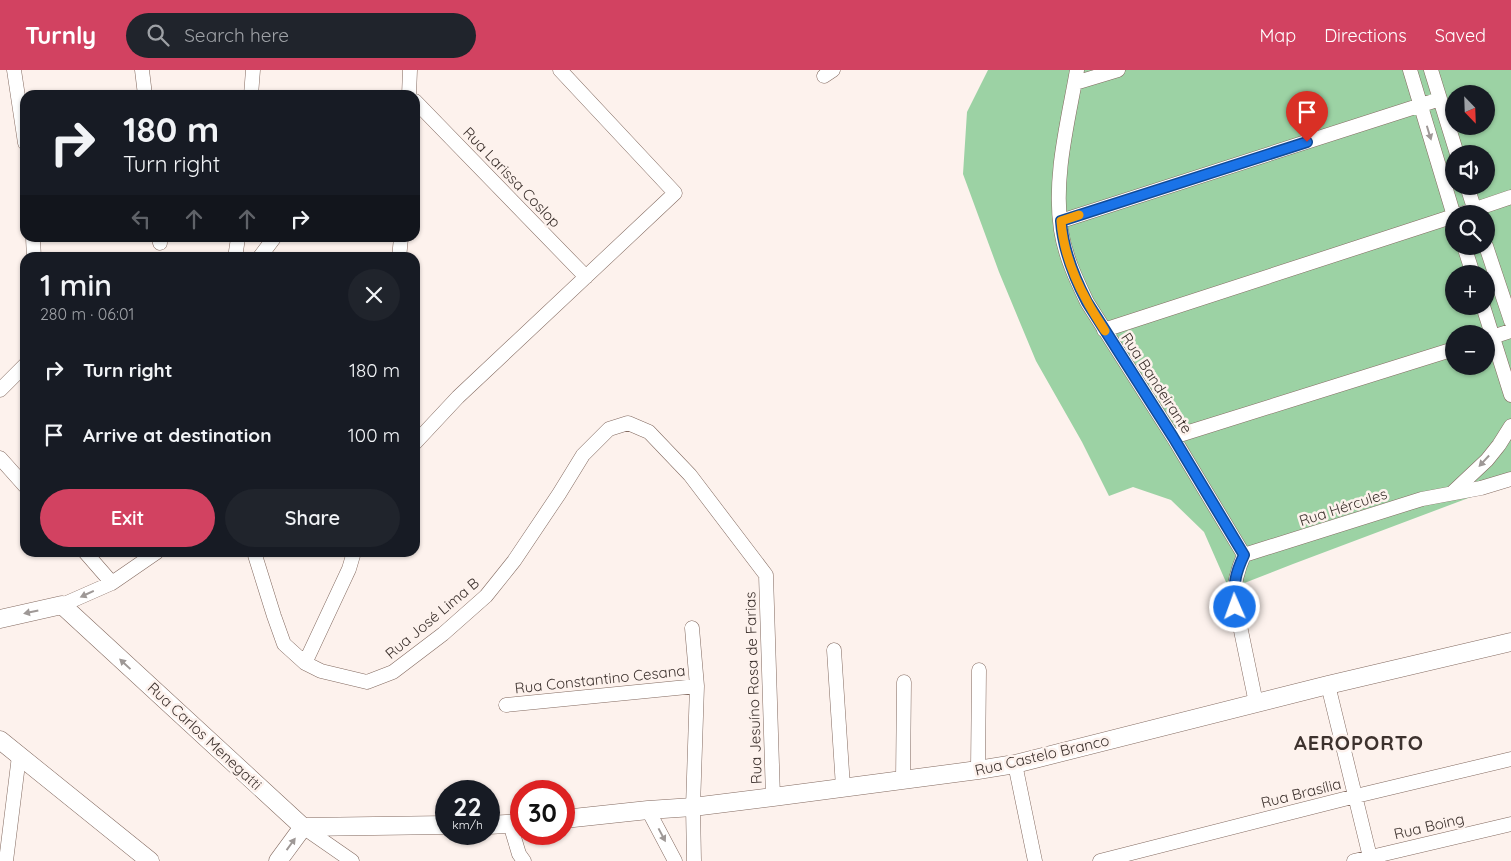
<!DOCTYPE html>
<html lang="en">
<head>
<meta charset="utf-8">
<style>
	:root { --surface:#171b24; --page:#20242c; --text:#f1f3f6; --muted:#9ea1a6; --accent:#d24261 }
	body { margin:0; font-family:Quicksand,sans-serif; background:var(--page); color:var(--text); height:100vh; display:flex; flex-direction:column; font-size:19px; white-space:nowrap }
	* { box-sizing:border-box; margin:0 }
	p { font-size:16px; color:var(--muted) }
	.icon { flex:none; width:28px; height:28px; fill:none; stroke:currentColor; stroke-width:2; stroke-linecap:round; stroke-linejoin:round }
	.map { position:relative; flex:1; overflow:hidden }
	.details { position:absolute; left:20px; top:182px; width:400px; height:305px; display:flex; flex-direction:column; background:var(--surface); border-radius:15px; box-shadow:0 1px 4px #0004 }
	.details>* { flex:none }
	.hud { position:absolute; left:20px; top:20px; width:400px; height:152px; border-radius:15px; box-shadow:0 1px 4px #0004; background:#171b24; color:var(--text); overflow:hidden }
	.needle { width:32px; rotate:157deg }
	.controls { position:absolute; left:1445px; top:15px; display:grid; gap:10px }
	.controls a { display:grid; place-items:center; width:50px; height:50px; border-radius:50%; background:var(--surface); box-shadow:0 1px 4px #0004; font-size:25px }
	.speed { position:absolute; left:435px; top:710px; display:flex; gap:10px; font-size:25px; font-weight:700; text-align:center }
	.speed>* { display:grid; place-content:center; width:65px; height:65px; border-radius:50%; background:var(--surface); box-shadow:0 1px 4px #0004; line-height:1 }
	.speed small { font-size:12px; font-weight:400 }
	.speed .limit { border:8px solid #d22; background:#fff; color:#111 }
	.pin { position:absolute; display:grid; place-items:center; width:42px; height:42px; color:#fff; margin:-51px -21px; border-radius:50% 50% 50% 0; rotate:-45deg; box-shadow:0 0 5px #0007 }
	.pin .icon { rotate:45deg }
	.me { position:absolute; width:55px; margin:-28px; rotate:358deg; stroke-linejoin:round; filter:drop-shadow(0 0 4px #0008) }
	.turn { display:flex; align-items:center; gap:18px; height:105px; padding:0 20px; font-size:22px }
	.turn .icon { width:65px; height:65px; stroke-width:2.5 }
	.turn b { display:block; font-size:35px; line-height:42px }
	.lanes { display:flex; align-items:center; height:48px; padding:0 20px; background:#0003; justify-content:center; gap:25px; direction:ltr }
	.lanes .off { opacity:.35 }
	.round { display:grid; place-items:center; flex:none; width:52px; height:52px; border-radius:26px; background:var(--page) }
	.head { display:flex; align-items:center; justify-content:space-between; height:85px; padding:0 20px }
	h1 { font-size:30px; font-weight:600; line-height:38px }
	.primary-button { display:flex; gap:10px; margin-top:auto; padding:10px 20px }
	.primary-button a { flex:1; height:58px; border-radius:30px; background:var(--accent); color:#fff; font-size:20px; font-weight:600; line-height:58px; text-align:center }
	.primary-button a+a { background:var(--page); color:var(--text) }
	ul { padding:0; list-style:none }
	li { display:flex; align-items:center; gap:15px; height:65px; padding:0 20px }
	li div { flex:1 }
	li b { display:block; font-size:19px }
	li em { font-style:normal }
	header { display:flex; align-items:center; gap:30px; box-sizing:border-box; height:70px; padding:0 25px; background:var(--accent); color:#fff }
	header strong { font-size:24px }
	nav { display:flex; gap:28px; margin-inline-start:auto; font-size:18px }
	.search { width:350px; height:45px; background:var(--page); display:flex; align-items:center; gap:12px; box-sizing:border-box; padding:0 18px; border-radius:28px; color:var(--muted); font-size:19px }
	.map>svg:first-child { display:block }
	.green { fill:#9cd2a4; fill-rule:evenodd }
	.lines { fill:none; stroke-linecap:round; stroke-linejoin:round }
	.minor-casing { stroke:#836a60; stroke-width:15 }
	.tertiary-casing { stroke:#836a60; stroke-width:19 }
	.minor { stroke:#fff; stroke-width:14 }
	.tertiary { stroke:#fff; stroke-width:18 }
	.oneway { fill:#9e9896 }
	.route-casing { stroke:#114b97; stroke-width:12 }
	.route { stroke:#1a73e8; stroke-width:9 }
	.slow { stroke:#f59e0b; stroke-width:9 }
	.labels { text-anchor:middle; dominant-baseline:central; stroke-width:5; stroke-linejoin:round; paint-order:stroke }
	.street-label { font-size:15px; fill:#3d322e; stroke:#fdf2ed }
	.district-label { font-size:20px; font-weight:bold; letter-spacing:1px; fill:#3d322e; stroke:#fdf2ed }
</style>
</head>
<body>
<header>
<strong>Turnly</strong>
<div class="search"><svg class="icon" aria-label="search" viewBox="0 0 24 24"><circle cx="10" cy="10" r="6"/><path d="M15 15l6 6"/></svg>Search here</div>
<nav><a>Map</a><a>Directions</a><a>Saved</a></nav>
</header>
<div class="map">
<svg width="1511" height="791" viewBox="0 0 1511 791">
	<rect width="100%" height="100%" fill="#fdf2ed"/>
	<path class="green" d="M988,0H1511V412L1293,494L1229,519L1204,462L1171,430L1133,417L1109,426L1082,372L1036,291L999,202L963,104L967,42ZM1454,24H1486V56H1454ZM1454,84H1486V116H1454ZM1454,144H1486V176H1454ZM1454,204H1486V236H1454ZM1454,264H1486V296H1454Z"/>
	<g class="lines">
		<defs>
			<path id="minor" d="M14,0L25,73
				M142,0L145,25
				M1077,0C1068,52 1053,107 1061,160C1065,186 1076,209 1087,232L1173,367L1244,485
				M1410,0L1454,146
				M1431,0L1457,84
				M824,6L833,0
				M1075,13L1118,0
				M251,25L253,0
				M409,25L410,0
				M415,31L586,207
				M1467,116L1476,144
				M1461,144L1511,127
				M1061,151L1440,29
				M33,168L34,188
				M159,168L160,173
				M1464,176L1473,204
				M1486,176L1511,251
				M235,188L238,168
				M259,188L274,168
				M399,188L401,168
				M1483,236L1511,325
				M1104,260L1454,146
				M1486,269L1511,261
				M0,320L25,295
				M1173,367L1454,279
				M415,373L458,327L675,123L560,0
				M0,388L25,416
				M1453,422L1487,390L1499,375L1511,356
				M85,482L112,513
				M254,482L274,546L284,574L305,593L321,601L367,612L393,602L443,564L486,526L514,491L559,424L583,385L609,359L628,353L649,362L690,405L766,505L773,727
				M1244,485L1422,429L1481,418L1511,409
				M1244,485C1238,499 1234,511 1234,527L1256,633
				M62,535L112,513L157,482
				M692,558L697,616L693,737L694,791
				M834,580L843,717
				M305,593L349,499L354,482
				M1328,615L1370,787
				M506,635L697,616
				M1015,694L1035,791
				M978,700L979,600
				M903,710L904,612
				M648,740L675,791
				M510,754L519,784L524,791
				M303,757L352,791
				M6,791L19,686
				M1100,791L1356,726L1511,689
				M1354,791L1511,754"/>
			<path id="tertiary" d="M0,549L62,535L303,757
				M0,670L150,791
				M564,749L648,740L693,737L773,727L978,700L1015,694L1328,615L1511,572
				M489,755L521,753
				M303,757L446,755
				M278,791L303,757"/>
		</defs>
		<use href="#minor" class="minor-casing"/>
		<use href="#tertiary" class="tertiary-casing"/>
		<use href="#minor" class="minor"/>
		<use href="#tertiary" class="tertiary"/>
	</g>
	<defs><path id="oneway-solid" d="M-6-.8H1V-3.2L6.5 0L1 3.2V.8H-6Z" transform="scale(1.25)"/></defs>
	<g class="oneway">
		<use href="#oneway-solid" transform="translate(1429 63) rotate(73)"/>
		<use href="#oneway-solid" transform="translate(1484 391) rotate(133)"/>
		<use href="#oneway-solid" transform="translate(87 524) rotate(155)"/>
		<use href="#oneway-solid" transform="translate(31 542) rotate(168)"/>
		<use href="#oneway-solid" transform="translate(125 594) rotate(-137)"/>
		<use href="#oneway-solid" transform="translate(662 765) rotate(62)"/>
		<use href="#oneway-solid" transform="translate(291 774) rotate(-54)"/>
	</g>
	<g class="lines">
		<defs>
			<path id="route" d="M1235,537C1233,515 1235,504 1244,485L1173,367L1087,232C1074,207 1063,180 1061,151L1307,72"/>
		</defs>
		<use href="#route" class="route-casing"/>
		<use href="#route" class="route"/>
		<path class="slow" d="M1079,145L1061,151C1063,179 1073,206 1087,231C1092,241 1099,251 1105,261"/>
	</g>
	<g class="labels">
		<g class="street-label">
			<text transform="translate(512 107) rotate(46)">Rua Larissa Coslop</text>
			<text transform="translate(1157 313) rotate(57)">Rua Bandeirante</text>
			<text transform="translate(1343 437) rotate(-18)">Rua Hércules</text>
			<text transform="translate(432 548) rotate(-40)">Rua José Lima B</text>
			<text transform="translate(600 609) rotate(-6)">Rua Constantino Cesana</text>
			<text transform="translate(753 618) rotate(-92)">Rua Jesuíno Rosa de Farias</text>
			<text transform="translate(205 666) rotate(43)">Rua Carlos Menegatti</text>
			<text transform="translate(1042 685) rotate(-13)">Rua Castelo Branco</text>
			<text transform="translate(1301 723) rotate(-14)">Rua Brasília</text>
			<text transform="translate(1429 756) rotate(-13)">Rua Boing</text>
		</g>
		<g class="district-label">
			<text x="1359" y="672">AEROPORTO</text>
		</g>
	</g>
</svg>
<div class="controls">
<a><svg class="needle" viewBox="-14 -14 28 28"><path d="M0-13l5 13h-10z" fill="#e53935"/><path d="M0 13l5-13h-10z" fill="#9ea1a6"/></svg></a>
<a><svg class="icon" aria-label="sound" viewBox="0 0 24 24"><path d="M4 9h4l5-4v14l-5-4H4zM17 9q2 3 0 6"/></svg></a>
<a><svg class="icon" aria-label="search" viewBox="0 0 24 24"><circle cx="10" cy="10" r="6"/><path d="M15 15l6 6"/></svg></a>
<a>+</a>
<a>−</a>
</div>
<div class="speed"><div>22<small>km/h</small></div><div class="limit">30</div></div>
<div class="pin" style="left:1307px;top:72px;background:#d93025"><svg class="icon" aria-label="arrive" viewBox="0 0 24 24"><path d="M6 21V4h12l-3 4 3 4H6"/></svg></div>
<svg class="me" style="left:1235px;top:537px" viewBox="-20 -20 40 40"><circle r="17" fill="#1a73e8" stroke="#fff" stroke-width="3"/><path d="M0-11L8 9 0 5-8 9z" fill="#fff"/></svg>
<div class="hud">
<div class="turn"><svg class="icon" aria-label="right" viewBox="0 0 24 24"><path d="M7 20v-9h11M14 6l5 5-5 5"/></svg><div><b>180 m</b>Turn right</div></div>
<div class="lanes"><svg class="icon off" aria-label="left" viewBox="0 0 24 24"><path d="M17 20v-9H6M10 6l-5 5 5 5"/></svg><svg class="icon off" aria-label="ahead" viewBox="0 0 24 24"><path d="M12 20V5M6 11l6-6 6 6"/></svg><svg class="icon off" aria-label="ahead" viewBox="0 0 24 24"><path d="M12 20V5M6 11l6-6 6 6"/></svg><svg class="icon" aria-label="right" viewBox="0 0 24 24"><path d="M7 20v-9h11M14 6l5 5-5 5"/></svg></div>
</div>
<section class="details">
<div class="head"><div><h1>1 min</h1><p>280 m · 06:01</p></div><a class="round"><svg class="icon" aria-label="close" viewBox="0 0 24 24"><path d="M6 6l12 12M18 6L6 18"/></svg></a></div>
<ul>
<li><svg class="icon" aria-label="right" viewBox="0 0 24 24"><path d="M7 20v-9h11M14 6l5 5-5 5"/></svg><div><b>Turn right</b></div><em>180 m</em></li>
<li><svg class="icon" aria-label="arrive" viewBox="0 0 24 24"><path d="M6 21V4h12l-3 4 3 4H6"/></svg><div><b>Arrive at destination</b></div><em>100 m</em></li>
</ul>
<div class="primary-button"><a>Exit</a><a>Share</a></div>
</section>
</div>
</body>
</html>
